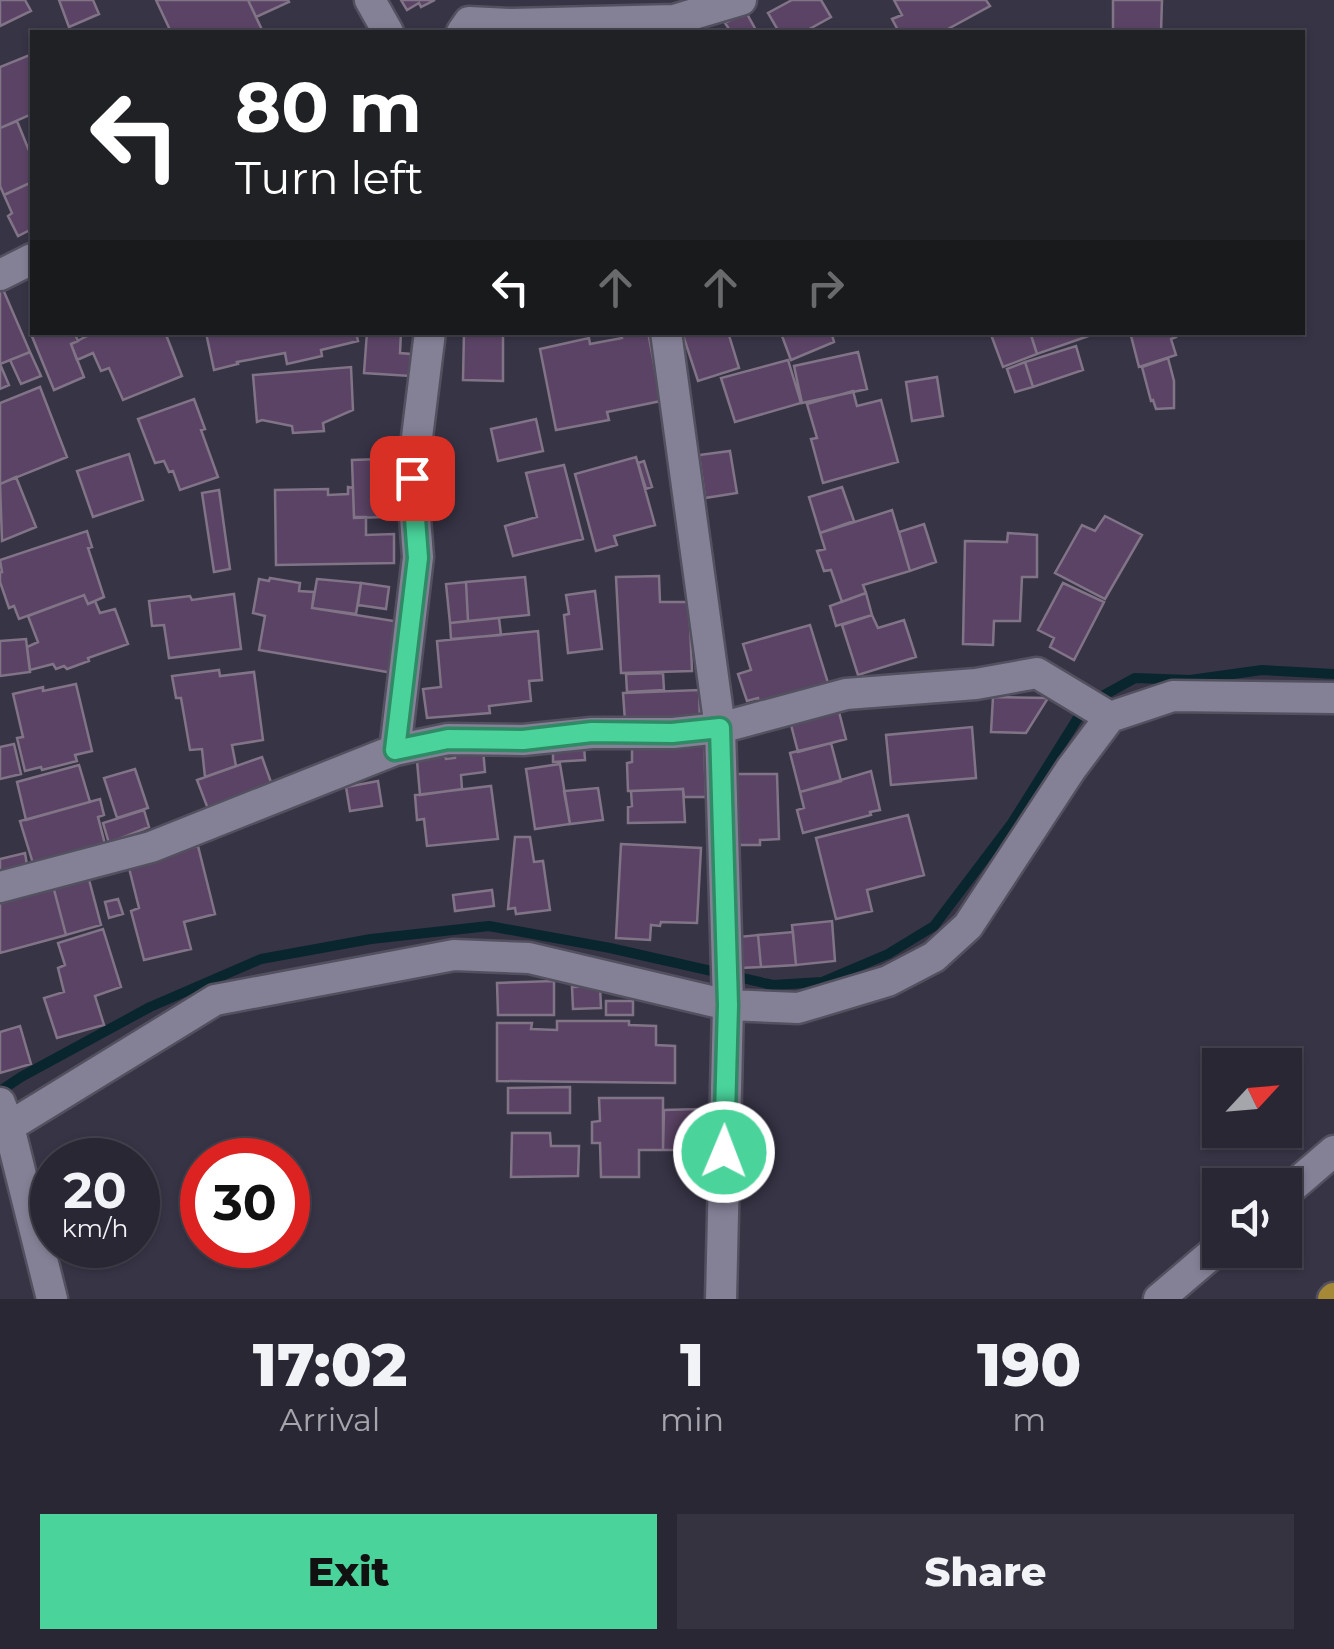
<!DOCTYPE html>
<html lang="en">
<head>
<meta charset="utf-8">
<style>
	:root { --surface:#292734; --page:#353340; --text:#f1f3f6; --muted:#a5a5ac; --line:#45444f; --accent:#4ad49c }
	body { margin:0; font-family:Montserrat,sans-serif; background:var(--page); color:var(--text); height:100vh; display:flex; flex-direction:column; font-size:38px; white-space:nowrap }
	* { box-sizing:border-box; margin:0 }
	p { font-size:32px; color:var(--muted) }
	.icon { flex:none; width:55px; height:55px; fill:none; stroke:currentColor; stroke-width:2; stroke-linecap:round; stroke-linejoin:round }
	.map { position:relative; height:1299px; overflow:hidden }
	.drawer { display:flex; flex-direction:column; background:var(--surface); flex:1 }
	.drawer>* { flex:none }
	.top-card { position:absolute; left:30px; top:30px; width:1275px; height:305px; border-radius:0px; box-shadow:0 2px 8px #0004,0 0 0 2px var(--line); background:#202124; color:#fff; overflow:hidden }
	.needle { width:65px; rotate:64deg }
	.controls { position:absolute; left:1202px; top:1048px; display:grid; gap:20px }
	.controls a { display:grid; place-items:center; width:100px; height:100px; border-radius:0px; background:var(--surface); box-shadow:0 2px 8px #0004,0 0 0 2px var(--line); font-size:50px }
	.speed { position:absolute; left:30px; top:1138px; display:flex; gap:20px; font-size:50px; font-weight:700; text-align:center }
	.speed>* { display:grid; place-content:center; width:130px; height:130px; border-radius:50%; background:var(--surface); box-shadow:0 2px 8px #0004,0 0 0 2px var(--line); line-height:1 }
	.speed small { font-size:25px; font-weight:400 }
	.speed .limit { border:15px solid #d22; background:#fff; color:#111 }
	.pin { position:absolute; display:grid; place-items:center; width:85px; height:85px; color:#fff; margin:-42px; border-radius:20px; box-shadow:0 5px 15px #0006 }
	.me { position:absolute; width:110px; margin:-55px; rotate:1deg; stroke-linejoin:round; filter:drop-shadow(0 0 8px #0008) }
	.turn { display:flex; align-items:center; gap:35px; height:210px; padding:0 40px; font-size:45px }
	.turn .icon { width:130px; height:130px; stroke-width:2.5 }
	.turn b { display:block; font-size:70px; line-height:85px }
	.lanes { display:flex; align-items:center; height:95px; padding:0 40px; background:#0003; justify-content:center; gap:50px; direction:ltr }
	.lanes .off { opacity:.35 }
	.eta { display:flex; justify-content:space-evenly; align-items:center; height:170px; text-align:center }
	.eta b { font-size:60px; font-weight:800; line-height:70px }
	.cta { display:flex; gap:20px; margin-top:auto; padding:20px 40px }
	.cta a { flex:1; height:115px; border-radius:0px; background:var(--accent); color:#111; font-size:40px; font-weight:800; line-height:115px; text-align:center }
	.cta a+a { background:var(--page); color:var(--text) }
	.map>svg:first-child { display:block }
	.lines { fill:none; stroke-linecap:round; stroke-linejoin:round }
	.stream { stroke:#09262e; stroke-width:10 }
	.building { fill:#5b4365; stroke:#817487; stroke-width:2.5 }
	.street-casing { stroke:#53505f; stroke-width:35 }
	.highway-casing { stroke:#53505f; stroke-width:35 }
	.street { stroke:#848096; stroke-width:30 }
	.highway { stroke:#a58937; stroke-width:30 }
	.route-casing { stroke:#308a65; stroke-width:25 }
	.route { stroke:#4ad49c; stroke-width:18 }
</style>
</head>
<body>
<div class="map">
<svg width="1334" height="1299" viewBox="0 0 1334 1299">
	<rect width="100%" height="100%" fill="#373446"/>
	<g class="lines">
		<path class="stream" d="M0,1091L21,1077L150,1007L261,959L371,939L489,926L610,948L773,985L822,982L888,954L934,926L1012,823L1086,705L1135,678L1190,680L1262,670L1334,674"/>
	</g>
	<path class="building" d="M0,0H25L31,11L0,26Z
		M59,0H93L99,14L69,27Z
		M156,0H248L263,32H171Z
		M248,0H288L289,2L256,17Z
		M401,0H435L421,7L419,3L407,10Z
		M792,0H821L831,17L804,32H779L768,13Z
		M894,0H986L990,6L948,29L951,32H899L892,19L902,15Z
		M1113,0H1162L1161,32H1113Z
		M746,12L757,32H731L725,23Z
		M32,54V114L0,128V67Z
		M17,121L32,158V182L4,195L0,186V128Z
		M32,182V229L18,236L8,216L12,213L4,195Z
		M2,287L30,352L0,364L9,385L0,389V288Z
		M33,332H74L78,341L71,344L84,377L54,390L31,334Z
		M86,332H165L182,376L123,400L109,368L101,371L93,353L77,360L71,344L87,336Z
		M210,332H356L358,341L321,350L322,356L287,364L285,353L237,362L238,364L214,370L206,333Z
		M367,332H401L400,353L411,354L410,376L364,373Z
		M464,332H503V381L463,380Z
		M621,332H648L661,401L607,412L609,420L556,430L540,349L589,338L590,344L622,338Z
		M728,332L739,368L698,381L683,335L690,332Z
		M784,332H836L832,335L834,342L791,360L782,336Z
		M990,332H1030L1037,354L1003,367Z
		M1030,332H1100L1037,354Z
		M1130,332H1174L1176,337L1171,339L1176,355L1139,367Z
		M1076,346L1083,370L1033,387L1025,362Z
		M30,352L41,376L21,384L10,360Z
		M858,352L867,389L802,403L794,366Z
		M1168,358L1174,381V408L1156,409L1153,400L1151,401L1142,367Z
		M788,360L801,403L735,422L721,378Z
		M1025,362L1033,387L1015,392L1007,369Z
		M351,367L353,410L323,423L324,431L293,433L292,426L262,420L257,422L253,375Z
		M937,377L943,416L912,421L906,382Z
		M40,387L67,457L0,484V403Z
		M853,391L857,406L881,400L898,462L823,483L811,439L817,438L807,404Z
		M194,399L205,429L201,430L218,477L180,490L173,471L169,472L164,461L155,463L138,419Z
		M536,419L543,451L498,461L491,429Z
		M730,451L737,493L705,498L699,455Z
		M129,454L143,500L93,517L77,471Z
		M636,457L655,525L614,536L617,545L596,551L575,474Z
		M383,459L385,517L354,518L352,460Z
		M644,461L652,487L646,489L638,463Z
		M564,465L583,539L513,556L505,526L537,517L526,473Z
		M16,477L36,527L2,541L0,484Z
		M348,487L353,488L354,517H366V535L394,534V563L276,565L275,490L328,489V495L348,494Z
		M842,487L854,521L820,533L809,497Z
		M219,490L230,569L214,572L202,493Z
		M892,510L910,571L863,585L866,593L842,602L831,570L824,571L817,551L825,549L820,533Z
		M1105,516L1142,535L1105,599L1055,573L1082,525L1095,531Z
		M924,524L936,562L910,571L899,532Z
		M87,531L92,547L88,548L104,597L88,604L84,595L19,619L14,606L9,608L0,582V572H2L0,560Z
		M1008,533L1037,535V577H1022L1020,621H994L993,645L963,644L965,541L1007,542Z
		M659,576L660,602H689L692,671L621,673L616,577Z
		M525,577L529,615L468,621L466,582Z
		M270,578L300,583L299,591L314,592L312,608L400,622L393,673L259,650L265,616L253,613L259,579L269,581Z
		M317,579L361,583L356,614L312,608Z
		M466,582L468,621L450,623L446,584Z
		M361,583L389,587L386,609L358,605Z
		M1063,583L1104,602L1074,660L1050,647L1054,638L1038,630Z
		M595,591L602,649L568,653L564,615L569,614L566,595Z
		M866,593L872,615L836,626L830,606Z
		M234,594L241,649L169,658L164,625L152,626L149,601L190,596L192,600Z
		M84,595L88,604L95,601L100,613L115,609L128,644L88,658L89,661L67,669L64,666L56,669L53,664L30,670L27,647L38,642L28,616Z
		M872,615L878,628L904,620L916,657L858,675L842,625Z
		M499,618L501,635L451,639L450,623Z
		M810,625L828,683L759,702L758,698L747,701L738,674L751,670L743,644Z
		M538,631L542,680L529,681L531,701L489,706L490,713L427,718L423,689L441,687L437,641Z
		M26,639L30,672L0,676V641Z
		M219,670L220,676L254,672L263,740L232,745L236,766L205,777L202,749L190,750L181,698H176L172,676Z
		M663,673L664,690L627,692L626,674Z
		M76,684L92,751L75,755L77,761L42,770L41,767L25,771L17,738L23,737L13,694L43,687V691Z
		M699,690L700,721H625L623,693Z
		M993,697L1048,698L1026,733L991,732Z
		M838,708L846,739L798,752L790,721Z
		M972,727L976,778L891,785L886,735Z
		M632,742H704L706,797H684L683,789L628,791L627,763L632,762Z
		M831,743L841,781L800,792L790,753Z
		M14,744L21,774L0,779V747Z
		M584,746L585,760L553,762V747Z
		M483,749L485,772L461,775L462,789L420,795L417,761L445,756L446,759L455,758V753Z
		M262,757L272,785L208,809L197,780Z
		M560,764L570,824L535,829L526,769Z
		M79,765L90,802L26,820L17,782Z
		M135,769L148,808L117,818L104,778Z
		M871,771L880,810L870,812L871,815L803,833L797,810L804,808L800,792Z
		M735,774H777L779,839L760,840V845H733Z
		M378,781L382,806L350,811L346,787Z
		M491,786L498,839L427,846L424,819L417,820L415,795Z
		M598,788L603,820L570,824L564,791Z
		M683,789L685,822L628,823V807L632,806L631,791Z
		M100,799L104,815L98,817L106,848L35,870L20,821Z
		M144,810L149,827L109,843L103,823Z
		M908,815L924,875L867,890L872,911L836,919L816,838Z
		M515,837H530L534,862L543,861L550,910L516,914L515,908L508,909Z
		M621,844L701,848L697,923L661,922L660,926L651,925L650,940L616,938Z
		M198,846L215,914L184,922L191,949L144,960L131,911L139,908L128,864Z
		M25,853L28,871L0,878V859Z
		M87,872L101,925L66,935L52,882Z
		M52,882L66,935L0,953V896Z
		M492,890L494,906L455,911L453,895Z
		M118,899L123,914L109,918L105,902Z
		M832,921L835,961L796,965L792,925Z
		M103,929L121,987L95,996L104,1025L57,1038L44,998L64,992L58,968L65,965L58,943Z
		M793,932L796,965L761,967L758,935Z
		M758,935L761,967L740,968L738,937Z
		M554,981V1015H498L497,983Z
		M600,986L601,1008L573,1009L572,987Z
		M606,1001H633V1015H606Z
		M557,1021H629V1025L656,1026V1045L675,1046V1083L497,1081V1023H532L531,1029L557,1030Z
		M20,1026L31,1064L0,1073V1032Z
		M570,1087V1113H508V1088Z
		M599,1098H663V1150H639V1177H601L600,1143H592V1122L600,1121Z
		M701,1109L703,1150H663L664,1110Z
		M512,1133H550L551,1146H579L578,1176L511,1177Z"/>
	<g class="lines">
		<defs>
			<path id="street" d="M370,0L388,32
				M462,32L469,22L511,24L674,20L741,0
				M0,275L32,259
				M666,332L720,728L728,1005L721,1299
				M395,750L418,557L412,478L430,332
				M0,887L151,847L395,750L448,739L523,740L592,733H673L720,728L846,694L976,684L1037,673L1110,717L1173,696L1334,698
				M0,1103L9,1127L52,1299
				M0,1132L215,1000L454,955L529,958L728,1005L798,1008L888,981L934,957L968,926L1071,769L1110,717
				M1285,1193L1334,1151
				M1159,1299L1220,1247"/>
			<path id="highway" d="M1333,1299L1334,1298"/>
		</defs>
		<use href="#street" class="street-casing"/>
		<use href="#highway" class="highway-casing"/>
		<use href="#street" class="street"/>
		<use href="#highway" class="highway"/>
	</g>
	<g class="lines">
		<defs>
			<path id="route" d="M412,478L418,558L395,750L448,739L523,740L592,732L672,733L720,728L728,1005L724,1152"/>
		</defs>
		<use href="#route" class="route-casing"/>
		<use href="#route" class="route"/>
	</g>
</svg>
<div class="controls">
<a><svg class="needle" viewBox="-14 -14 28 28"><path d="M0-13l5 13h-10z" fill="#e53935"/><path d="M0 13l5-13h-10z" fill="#a5a5ac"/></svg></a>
<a><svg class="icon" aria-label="sound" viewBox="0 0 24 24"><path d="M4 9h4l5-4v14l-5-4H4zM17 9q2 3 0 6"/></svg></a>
</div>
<div class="speed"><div>20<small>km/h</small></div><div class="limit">30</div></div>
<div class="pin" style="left:412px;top:478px;background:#d93025"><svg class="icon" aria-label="arrive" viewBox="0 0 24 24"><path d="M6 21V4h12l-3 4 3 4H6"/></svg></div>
<svg class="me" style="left:724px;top:1152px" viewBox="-20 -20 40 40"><circle r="17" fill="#4ad49c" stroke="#fff" stroke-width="3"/><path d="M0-11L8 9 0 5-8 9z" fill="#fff"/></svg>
<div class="top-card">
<div class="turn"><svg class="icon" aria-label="left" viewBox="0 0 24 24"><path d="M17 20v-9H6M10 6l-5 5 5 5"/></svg><div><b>80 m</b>Turn left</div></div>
<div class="lanes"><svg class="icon" aria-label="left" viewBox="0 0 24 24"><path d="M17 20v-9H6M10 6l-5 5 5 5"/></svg><svg class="icon off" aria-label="ahead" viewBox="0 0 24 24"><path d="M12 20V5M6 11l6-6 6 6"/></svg><svg class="icon off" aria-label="ahead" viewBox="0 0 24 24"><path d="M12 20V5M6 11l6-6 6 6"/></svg><svg class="icon off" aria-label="right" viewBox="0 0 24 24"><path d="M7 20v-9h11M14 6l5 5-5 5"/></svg></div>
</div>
</div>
<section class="drawer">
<div class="eta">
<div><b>17:02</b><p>Arrival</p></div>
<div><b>1</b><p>min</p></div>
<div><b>190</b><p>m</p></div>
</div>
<div class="cta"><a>Exit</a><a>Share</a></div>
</section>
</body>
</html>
